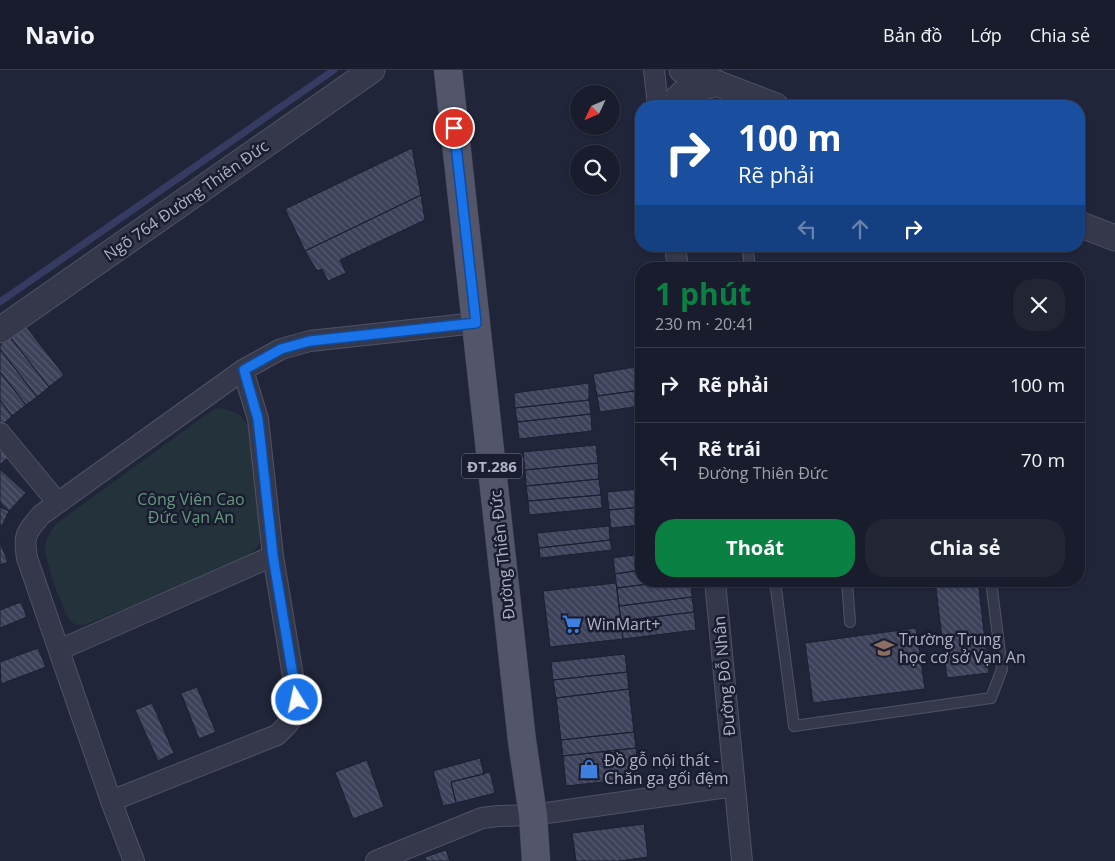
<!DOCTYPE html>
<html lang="vi">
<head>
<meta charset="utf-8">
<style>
	:root { --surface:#191c2c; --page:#222534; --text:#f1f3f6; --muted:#9fa1a9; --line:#373a48; --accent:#0b8043 }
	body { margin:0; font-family:"Open Sans",sans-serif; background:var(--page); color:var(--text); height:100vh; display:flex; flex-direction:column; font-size:19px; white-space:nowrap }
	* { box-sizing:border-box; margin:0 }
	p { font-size:16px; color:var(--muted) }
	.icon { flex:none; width:28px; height:28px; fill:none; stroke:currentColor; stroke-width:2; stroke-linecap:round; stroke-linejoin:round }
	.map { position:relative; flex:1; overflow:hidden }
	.details { position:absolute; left:635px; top:192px; width:450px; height:325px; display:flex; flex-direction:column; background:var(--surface); border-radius:20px; box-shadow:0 1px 4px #0004,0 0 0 1px var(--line) }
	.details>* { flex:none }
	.hud { position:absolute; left:635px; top:30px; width:450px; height:152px; border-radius:20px; box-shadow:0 1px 4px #0004,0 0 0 1px var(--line); background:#1a4fa0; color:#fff; overflow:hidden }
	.needle { width:32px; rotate:226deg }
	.buttons { position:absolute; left:570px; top:15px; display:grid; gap:10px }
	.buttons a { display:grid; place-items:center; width:50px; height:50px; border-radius:50%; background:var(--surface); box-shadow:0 1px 4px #0004,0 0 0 1px var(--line); font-size:25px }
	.pin { position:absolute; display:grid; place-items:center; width:42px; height:42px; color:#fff; margin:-21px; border:2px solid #fff; border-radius:50%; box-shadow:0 1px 5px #0007 }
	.me { position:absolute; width:55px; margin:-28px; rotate:350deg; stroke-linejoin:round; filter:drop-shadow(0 0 4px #0008) }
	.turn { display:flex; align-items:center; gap:18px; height:105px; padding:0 20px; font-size:22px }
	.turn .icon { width:65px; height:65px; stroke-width:2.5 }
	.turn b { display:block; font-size:35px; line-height:42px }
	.lanes { display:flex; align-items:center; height:48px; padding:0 20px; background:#0003; justify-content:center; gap:25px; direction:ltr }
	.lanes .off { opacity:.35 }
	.round { display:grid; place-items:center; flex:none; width:52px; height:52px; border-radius:20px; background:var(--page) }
	.head { display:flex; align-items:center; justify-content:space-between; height:85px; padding:0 20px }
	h1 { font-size:30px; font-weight:700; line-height:38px; color:var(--accent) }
	.button { display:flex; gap:10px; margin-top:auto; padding:10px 20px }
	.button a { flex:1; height:58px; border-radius:20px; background:var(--accent); color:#fff; font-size:20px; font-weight:700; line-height:58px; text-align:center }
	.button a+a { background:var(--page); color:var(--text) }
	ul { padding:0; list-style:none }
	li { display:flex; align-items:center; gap:15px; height:75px; padding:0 20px; border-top:1px solid var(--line) }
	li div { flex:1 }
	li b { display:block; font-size:19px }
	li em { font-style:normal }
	header { display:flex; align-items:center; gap:30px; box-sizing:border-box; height:70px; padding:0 25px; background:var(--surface); border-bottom:1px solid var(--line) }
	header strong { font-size:24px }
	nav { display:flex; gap:28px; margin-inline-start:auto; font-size:18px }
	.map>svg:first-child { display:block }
	.park { fill:#23323b }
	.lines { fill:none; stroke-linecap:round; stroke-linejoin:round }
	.stream { stroke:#353b61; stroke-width:7 }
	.building { fill:url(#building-back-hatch); stroke:#1c1f31 }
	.service-casing { stroke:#4f5265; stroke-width:12 }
	.minor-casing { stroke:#4f5265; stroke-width:22 }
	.tertiary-casing { stroke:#4f5265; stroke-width:27 }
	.primary-casing { stroke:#3e4153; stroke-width:29 }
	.service { stroke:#35384a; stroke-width:10 }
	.minor { stroke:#35384a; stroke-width:20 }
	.tertiary { stroke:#35384a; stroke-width:25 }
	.primary { stroke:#53566a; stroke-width:28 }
	.route-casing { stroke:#114b97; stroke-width:12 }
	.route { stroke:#1a73e8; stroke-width:9 }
	.labels { text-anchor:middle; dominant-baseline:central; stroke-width:5; stroke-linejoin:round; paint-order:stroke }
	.shield { fill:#1a1d2f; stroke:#828599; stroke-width:1 }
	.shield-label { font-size:15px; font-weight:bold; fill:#afb2c6 }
	.street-label { font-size:16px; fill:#afb2c6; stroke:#1a1d2f }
	.park-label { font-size:16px; fill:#66977e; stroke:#1a1d2f }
	.poi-label { font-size:16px; fill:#afb2c6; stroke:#1a1d2f; text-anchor:start }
</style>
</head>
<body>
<header>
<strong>Navio</strong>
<nav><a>Bản đồ</a><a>Lớp</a><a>Chia sẻ</a></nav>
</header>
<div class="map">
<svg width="1115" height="791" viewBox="0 0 1115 791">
	<defs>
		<pattern id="building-back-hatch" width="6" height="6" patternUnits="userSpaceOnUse" patternTransform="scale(1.25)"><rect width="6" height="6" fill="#3d415a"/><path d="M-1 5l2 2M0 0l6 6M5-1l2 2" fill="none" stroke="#565a70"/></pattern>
	</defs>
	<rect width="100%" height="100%" fill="#21253a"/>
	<path class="park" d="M222,338L239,344L248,355L261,454C262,476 258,478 242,491L92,552C87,554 79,557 73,553C64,547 45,490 45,478C45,470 51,461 56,454L207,344L214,339Z"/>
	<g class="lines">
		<path class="stream" d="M0,232L334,0"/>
	</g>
	<path class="building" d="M412,78L421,125L305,181L285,139Z
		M421,125L425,150L340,190L346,203L328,211L322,199L317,201L305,181Z
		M25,255L64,305L49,317L10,267Z
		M10,267L49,317L37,327L0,279V275Z
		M0,279L37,327L26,335L0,302Z
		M641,296V320L597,326L593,304Z
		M0,302L26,335L12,346L0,330Z
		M589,313V330L515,338L514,323Z
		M641,320V336L600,342L597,326Z
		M0,330L12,346L1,356L0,355Z
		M589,330L591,344L517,352L515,338Z
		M591,344L592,361L519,369L517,352Z
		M596,375L598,393L525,400L523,382Z
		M0,376L10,385L0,395Z
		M598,393L599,409L526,416L525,400Z
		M0,399L26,423L9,441L0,432Z
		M599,409L601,425L528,431L526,416Z
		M641,419V437L609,440L607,422Z
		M601,425L602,438L529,445L528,431Z
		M0,437L9,441L2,456L0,455Z
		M641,437V455L611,458L609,440Z
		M609,456L610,470L539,478L537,463Z
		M610,470L612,480L540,488L539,478Z
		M0,472L8,492L0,495Z
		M641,484V500L615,504L613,488Z
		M641,500V511H671L617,518L615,504Z
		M671,511H691L692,527L619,536L617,518Z
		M935,511H978L989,603L947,608Z
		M616,513L623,569L550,577L543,521Z
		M692,527L694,542L621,551L619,536Z
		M21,532L27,547L0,558V540Z
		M694,542L696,560L623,569L621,551Z
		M916,558L925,619L813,633L805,573Z
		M38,578L46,597L1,614L0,592Z
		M625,584L627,602L553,610L551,592Z
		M627,602L629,619L556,628L553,610Z
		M197,617L216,662L199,669L181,623Z
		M629,619L634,662L561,670L556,628Z
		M152,633L174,683L158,691L135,640Z
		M634,662L636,678L563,686L561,670Z
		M636,678L639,708L566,716L563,686Z
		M480,688L484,704L451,712L456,733L443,736L433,701Z
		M367,690L384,737L353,749L335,702Z
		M490,702L495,723L456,733L451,712Z
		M644,754L648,787L619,791H576L572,763Z
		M446,780L450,791H426L425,787Z"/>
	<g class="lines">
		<defs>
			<path id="service" d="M748,181L750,199
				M775,511L794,656L991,628L1002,599L991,511
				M847,511L850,552"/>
			<path id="minor" d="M654,0L658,36
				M675,176L678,199
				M0,363L58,433
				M715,511L742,791
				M59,580L273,486
				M111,731L277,665C290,653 295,648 297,630L273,486L258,349L243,300
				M134,791L111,731L27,488C23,465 26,463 41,445L243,300L281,279L310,271L476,253
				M376,791L482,748L498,746L533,745L734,716"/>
			<path id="tertiary" d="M682,0L776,36
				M670,36L683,23L717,13
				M1079,154L1115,168
				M0,260L372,0"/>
			<path id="primary" d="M448,0L522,671L533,745L536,791"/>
		</defs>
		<use href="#service" class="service-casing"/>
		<use href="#minor" class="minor-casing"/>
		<use href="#tertiary" class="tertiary-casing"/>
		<use href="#primary" class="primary-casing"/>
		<use href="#service" class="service"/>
		<use href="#minor" class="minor"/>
		<use href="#tertiary" class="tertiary"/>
		<use href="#primary" class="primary"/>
	</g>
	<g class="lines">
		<defs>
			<path id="route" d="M297,630L273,486L258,349L244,300L281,279L310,271L476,253L454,58"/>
		</defs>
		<use href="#route" class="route-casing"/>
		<use href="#route" class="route"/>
	</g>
	<defs>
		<symbol id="supermarket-bare" viewBox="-9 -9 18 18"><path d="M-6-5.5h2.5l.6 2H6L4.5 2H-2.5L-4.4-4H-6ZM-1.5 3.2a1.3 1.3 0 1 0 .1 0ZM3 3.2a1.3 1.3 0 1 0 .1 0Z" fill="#3f7fe0" stroke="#1a1d2f" stroke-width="2.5" paint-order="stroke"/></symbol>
		<symbol id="school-bare" viewBox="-9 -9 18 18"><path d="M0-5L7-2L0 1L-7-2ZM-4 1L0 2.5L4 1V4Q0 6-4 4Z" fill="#8d6e63" stroke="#1a1d2f" stroke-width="2.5" paint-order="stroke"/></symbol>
		<symbol id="shop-bare" viewBox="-9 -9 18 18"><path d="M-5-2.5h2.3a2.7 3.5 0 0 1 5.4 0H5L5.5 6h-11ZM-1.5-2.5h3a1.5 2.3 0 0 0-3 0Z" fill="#3f7fe0" stroke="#1a1d2f" stroke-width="2.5" paint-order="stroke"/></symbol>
	</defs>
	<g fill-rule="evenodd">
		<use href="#supermarket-bare" x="558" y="540" width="28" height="28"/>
		<use href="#school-bare" x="870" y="564" width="28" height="28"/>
		<use href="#shop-bare" x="575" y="685" width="28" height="28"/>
	</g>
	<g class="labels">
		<rect class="shield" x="462" y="383.5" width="60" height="25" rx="4"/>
		<g class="shield-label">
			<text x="492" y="396">ĐT.286</text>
		</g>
		<g class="street-label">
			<text transform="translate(186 130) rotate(-35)">Ngõ 764 Đường Thiên Đức</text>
			<text transform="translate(502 485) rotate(-96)">Đường Thiên Đức</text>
			<text transform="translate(724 606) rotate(-95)">Đường Đỗ Nhân</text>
		</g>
		<g class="park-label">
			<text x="191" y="429">Công Viên Cao<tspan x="191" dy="18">Đức Vạn An</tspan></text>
		</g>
		<g class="poi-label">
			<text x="587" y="554">WinMart+</text>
			<text x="899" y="569">Trường Trung<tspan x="899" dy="18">học cơ sở Vạn An</tspan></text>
			<text x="604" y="690">Đồ gỗ nội thất -<tspan x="604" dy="18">Chăn ga gối đệm</tspan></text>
		</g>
	</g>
</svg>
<div class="buttons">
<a><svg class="needle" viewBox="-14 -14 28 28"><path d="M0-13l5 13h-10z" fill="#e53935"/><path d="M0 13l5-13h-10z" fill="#9fa1a9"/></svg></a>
<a><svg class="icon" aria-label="search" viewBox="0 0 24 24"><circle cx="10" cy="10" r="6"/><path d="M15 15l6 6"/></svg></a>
</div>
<div class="pin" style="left:454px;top:58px;background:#d93025"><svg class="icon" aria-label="arrive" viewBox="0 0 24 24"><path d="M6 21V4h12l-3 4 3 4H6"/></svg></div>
<svg class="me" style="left:297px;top:630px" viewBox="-20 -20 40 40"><circle r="17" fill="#1a73e8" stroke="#fff" stroke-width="3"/><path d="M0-11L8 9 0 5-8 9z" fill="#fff"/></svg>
<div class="hud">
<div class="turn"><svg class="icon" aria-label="right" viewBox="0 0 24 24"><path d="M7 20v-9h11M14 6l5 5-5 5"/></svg><div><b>100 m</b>Rẽ phải</div></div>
<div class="lanes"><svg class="icon off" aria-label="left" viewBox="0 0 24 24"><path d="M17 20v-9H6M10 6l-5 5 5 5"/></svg><svg class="icon off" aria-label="ahead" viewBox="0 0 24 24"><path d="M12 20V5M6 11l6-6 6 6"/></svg><svg class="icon" aria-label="right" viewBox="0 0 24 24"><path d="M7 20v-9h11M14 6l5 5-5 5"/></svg></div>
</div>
<section class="details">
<div class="head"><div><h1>1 phút</h1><p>230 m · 20:41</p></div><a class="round"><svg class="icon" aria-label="close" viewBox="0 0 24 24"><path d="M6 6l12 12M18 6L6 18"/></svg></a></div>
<ul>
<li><svg class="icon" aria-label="right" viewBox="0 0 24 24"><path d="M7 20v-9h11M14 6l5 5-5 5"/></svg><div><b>Rẽ phải</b></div><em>100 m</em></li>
<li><svg class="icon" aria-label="left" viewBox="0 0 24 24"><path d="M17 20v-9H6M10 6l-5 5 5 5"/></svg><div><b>Rẽ trái</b><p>Đường Thiên Đức</p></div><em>70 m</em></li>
</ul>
<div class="button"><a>Thoát</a><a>Chia sẻ</a></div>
</section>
</div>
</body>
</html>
